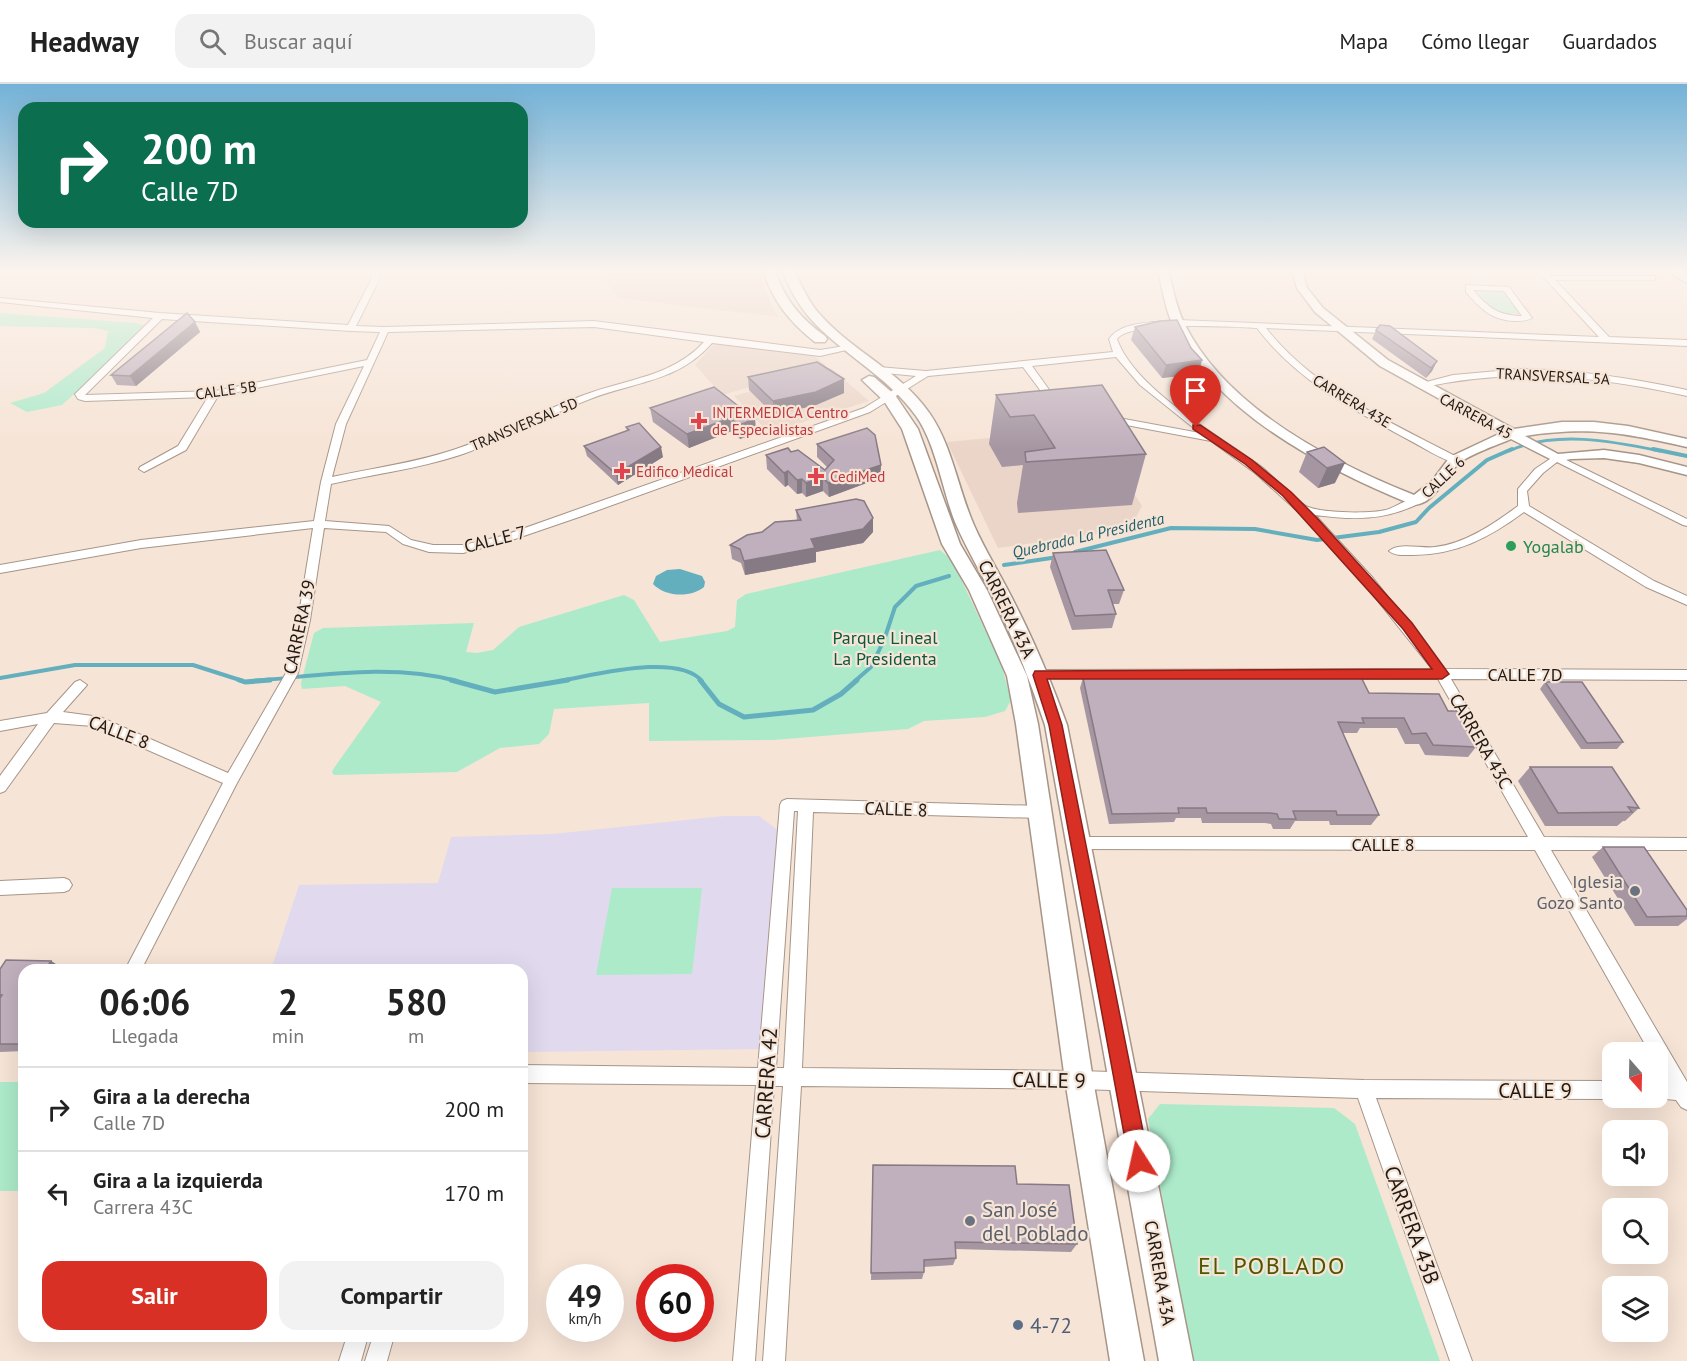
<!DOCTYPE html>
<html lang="es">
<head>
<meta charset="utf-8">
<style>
	:root { --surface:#fff; --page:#f2f2f2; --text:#222; --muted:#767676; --line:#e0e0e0; --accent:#d93025 }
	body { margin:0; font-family:"PT Sans",sans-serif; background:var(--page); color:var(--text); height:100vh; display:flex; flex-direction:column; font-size:22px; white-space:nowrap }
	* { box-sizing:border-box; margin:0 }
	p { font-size:20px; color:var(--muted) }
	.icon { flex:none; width:33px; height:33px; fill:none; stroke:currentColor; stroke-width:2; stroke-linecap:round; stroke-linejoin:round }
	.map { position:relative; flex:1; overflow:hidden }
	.panel { position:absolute; left:18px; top:880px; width:510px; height:378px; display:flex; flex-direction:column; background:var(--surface); border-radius:18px; box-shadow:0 6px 24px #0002 }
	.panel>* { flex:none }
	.hud { position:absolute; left:18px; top:18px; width:510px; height:126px; border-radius:18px; box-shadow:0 6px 24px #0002; background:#0b6e4f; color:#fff; overflow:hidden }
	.needle { width:39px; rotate:160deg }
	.tools { position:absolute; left:1602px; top:958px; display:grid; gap:12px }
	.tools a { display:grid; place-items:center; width:66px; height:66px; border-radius:12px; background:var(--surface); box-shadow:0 6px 24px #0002; font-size:30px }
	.speed { position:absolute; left:546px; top:1180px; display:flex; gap:12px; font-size:30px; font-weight:700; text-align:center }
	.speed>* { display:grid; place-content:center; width:78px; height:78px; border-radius:50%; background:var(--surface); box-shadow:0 6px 24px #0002; line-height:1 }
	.speed small { font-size:15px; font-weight:400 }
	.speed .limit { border:9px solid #d22; background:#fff; color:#111 }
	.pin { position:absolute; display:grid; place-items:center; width:51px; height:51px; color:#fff; margin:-62px -26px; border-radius:50% 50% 50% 0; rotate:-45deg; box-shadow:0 0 6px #0007 }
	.pin .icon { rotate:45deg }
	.me { position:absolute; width:66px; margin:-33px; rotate:350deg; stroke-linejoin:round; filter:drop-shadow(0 0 4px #0008) }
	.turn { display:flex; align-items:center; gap:21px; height:126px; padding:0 24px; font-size:27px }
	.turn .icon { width:78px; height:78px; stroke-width:2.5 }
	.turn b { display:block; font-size:42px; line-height:51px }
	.eta { display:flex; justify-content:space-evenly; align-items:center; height:102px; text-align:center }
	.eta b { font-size:36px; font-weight:800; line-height:42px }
	.action { display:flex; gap:12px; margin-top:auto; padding:12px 24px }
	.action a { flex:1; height:69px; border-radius:18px; background:var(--accent); color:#fff; font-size:24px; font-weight:800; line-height:69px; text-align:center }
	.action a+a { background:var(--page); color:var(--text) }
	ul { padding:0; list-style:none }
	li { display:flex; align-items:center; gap:18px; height:84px; padding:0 24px; border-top:2px solid var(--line) }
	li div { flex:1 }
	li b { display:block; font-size:22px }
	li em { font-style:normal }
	header { display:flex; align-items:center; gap:36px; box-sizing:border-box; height:84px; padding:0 30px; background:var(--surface); border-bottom:2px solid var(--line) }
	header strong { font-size:28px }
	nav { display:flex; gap:33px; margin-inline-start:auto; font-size:21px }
	.search { width:420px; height:54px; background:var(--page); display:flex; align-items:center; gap:15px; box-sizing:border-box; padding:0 21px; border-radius:18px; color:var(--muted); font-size:22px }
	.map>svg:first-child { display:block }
	.commercial { fill:#ebd5c8 }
	.education { fill:#e1daef }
	.green { fill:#aceaca }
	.water { fill:#64afbe }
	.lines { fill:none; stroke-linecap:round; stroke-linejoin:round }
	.stream-far2 { stroke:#64afbe; stroke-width:3 }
	.stream-far1 { stroke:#64afbe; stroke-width:4 }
	.stream { stroke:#64afbe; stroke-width:5 }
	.street-casing { stroke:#a69588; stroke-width:2 }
	.secondary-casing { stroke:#a69588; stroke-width:3 }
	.primary-casing { stroke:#a69588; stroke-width:3 }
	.street { fill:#fff; fill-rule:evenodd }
	.secondary { fill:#fff; fill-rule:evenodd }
	.primary { fill:#fff; fill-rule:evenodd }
	.wall { fill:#a596a2 }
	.shaded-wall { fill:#867a84 }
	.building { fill:#c0afbc; stroke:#867a84; stroke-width:1.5 }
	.route { fill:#d93025; stroke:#8d1f18; stroke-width:1.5 }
	.health-dot { fill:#e0444e; stroke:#f6e4d6; stroke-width:2 }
	.leisure-dot { fill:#2e9e5b; stroke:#f6e4d6; stroke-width:2 }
	.worship-dot { fill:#6b7280; stroke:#f6e4d6; stroke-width:2 }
	.service-dot { fill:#5c6f8a; stroke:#f6e4d6; stroke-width:2 }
	.labels { text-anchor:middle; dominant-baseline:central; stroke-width:4.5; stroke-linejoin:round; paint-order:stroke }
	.far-street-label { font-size:15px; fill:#201914; stroke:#f6e4d6 }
	.far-health-label { font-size:15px; fill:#be3a42; stroke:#f6e4d6; text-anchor:start }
	.far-water-label { font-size:16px; font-style:italic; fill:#22606b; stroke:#f6e4d6 }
	.street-label { font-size:18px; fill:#201914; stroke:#f6e4d6 }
	.leisure-label { font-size:18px; fill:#27864d; stroke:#f6e4d6; text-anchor:start }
	.park-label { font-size:18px; fill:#0a593c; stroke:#f6e4d6 }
	.worship-label { font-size:18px; fill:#5b616d; stroke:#f6e4d6; text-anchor:end }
	.near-street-label { font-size:21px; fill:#201914; stroke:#f6e4d6 }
	.near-worship-label { font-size:21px; fill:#5b616d; stroke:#f6e4d6; text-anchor:start }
	.near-service-label { font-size:21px; fill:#4e5e75; stroke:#f6e4d6; text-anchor:start }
	.near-neighbourhood-label { font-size:24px; letter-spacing:1.5px; fill:#4d5700; stroke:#f6e4d6 }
</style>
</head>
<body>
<header>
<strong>Headway</strong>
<div class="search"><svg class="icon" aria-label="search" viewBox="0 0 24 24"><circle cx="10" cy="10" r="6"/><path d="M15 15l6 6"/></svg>Buscar aquí</div>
<nav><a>Mapa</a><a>Cómo llegar</a><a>Guardados</a></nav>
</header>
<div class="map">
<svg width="1687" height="1277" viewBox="0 0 1687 1277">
	<rect width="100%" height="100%" fill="#f6e4d6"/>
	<path class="commercial" d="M599,186H758L772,223L779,233L618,214Z
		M715,259L811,270L826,281L722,311L695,281Z
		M831,284L869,317L769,349L734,312Z
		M1092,344L1142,422L1134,437L1111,448L998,464L947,358Z"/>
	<path class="education" d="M724,732H759L779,747L761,965L522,968V886H271L299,801L438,799L451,753L553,750Z"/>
	<path class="green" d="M1477,206L1502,207L1522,230L1496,229Z
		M0,229L136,239L145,242L133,257L62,321L27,328L10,319L44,309L105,264L108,247L94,244L0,242Z
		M940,466L952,476L1001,580L1011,616L1005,627L985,633L924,637L908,645L773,656L649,657V619L554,625L549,650L539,660L500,664L457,688L334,691L332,688L334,684L381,618L345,602L302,605L301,599L314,549L323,544L474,539L466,568L477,569L493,566L519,543L624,511L634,516L660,558L727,547L735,543L737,516L746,510Z
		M612,804H702L692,890L596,891Z
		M0,998H24V1107H0Z
		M1160,1020L1334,1024L1355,1040L1440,1277H1192L1148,1035Z"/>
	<path class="water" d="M680,485L702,492L705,498L704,503C691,514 665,513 653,500L656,492L667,486Z"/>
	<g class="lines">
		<path class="stream-far2" d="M1509,367C1555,346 1612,357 1660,367"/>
		<path class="stream-far1" d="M1653,365L1687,372
			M1075,468L1171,444L1255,445L1317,456L1379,448L1416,438L1429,424L1487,376L1512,365
			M1004,481L1058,473
			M0,594L75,581H193L243,597
			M252,597C319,592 390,579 457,597
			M559,597C592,592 677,568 702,597
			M855,597L871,583L884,556L895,523L916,502L949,492"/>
		<path class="stream" d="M239,596L245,598L270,596
			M451,596L495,608L568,596
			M700,596L719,620L744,633L813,626L841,610L857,596"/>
		<defs>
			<path id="street" d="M372,186H380L379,196L356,242L385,243L594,237L820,266L851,261L855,264L820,272L712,259C678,298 636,297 590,315C546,332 505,356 460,371C418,385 374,390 331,400L325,437L389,442L411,456L433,461H463L502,452L864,324L916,292L875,288L873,286L878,283L926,287L1113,268L1109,255C1122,236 1157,239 1178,236L1599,253L1537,186H1546L1551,192H1655V196H1555L1609,253L1687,256V262L1266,244C1314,306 1391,338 1459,374L1460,376L1455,379C1439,374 1424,364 1409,356C1353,326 1296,296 1257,244C1233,243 1130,236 1117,255C1135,306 1220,352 1263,384C1272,392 1301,421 1308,423C1324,429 1369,430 1386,426C1396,423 1409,413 1420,415V419C1384,437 1353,436 1315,431L1373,494L1445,585L1687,586V596L1451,595L1544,753L1687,754V766H1551L1687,998V1026L1681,1023L1676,1016L1655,1014H1658V997H1666L1658,983V969H1650L1535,766L1078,765L1073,763L1070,759L1073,755L1078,753H1528L1438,595L1034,594L1033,591L1039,586L1432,585L1346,477L1305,434L1255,389L1211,357L1105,337V333L1108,332L1200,349L1140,301L1116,273L1032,282L1055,314L1063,320L1058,323L1049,318L1023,283L928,292L870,328L582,432L509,457L463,469L429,468L403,460L386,448L324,444L310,536L298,589L237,699L141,886H125L223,699L93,642L54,639L5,707L0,709V692L38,640L0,647V637L47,629L75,598L80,596L87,601L63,628L100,633L228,689L286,589L298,536L313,444L141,464L0,489V481L141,456L314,437L321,398L336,340L364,282L218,312L186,366L144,388L139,385L140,383L178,362L208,313L85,317L78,315L75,310L153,234L0,218V214L160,229L348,241L371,196ZM162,235L351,247L380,248L367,276L215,307L85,311ZM594,243L704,258C672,293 626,295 584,311C540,327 498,351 453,366C414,379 373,384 332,393L346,340L388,248Z
				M1466,201L1509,203L1532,234C1527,237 1520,237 1514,237C1491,236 1480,224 1466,208ZM1473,206L1504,207L1522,232C1498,232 1488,223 1473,206Z
				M1520,285C1577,286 1631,294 1687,306V312C1595,292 1513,283 1420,304L1415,301L1453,291Z
				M1556,371L1687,435V442L1683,441L1557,378L1543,389L1527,407L1529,422L1654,497L1687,512V521L1646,503L1524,428C1489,454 1456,471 1412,471C1404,471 1395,472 1389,467C1399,458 1422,465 1435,463C1465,460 1495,439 1518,422V405L1535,385Z
				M787,715L1040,722L1045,724L1047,728L1045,732L1040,734L813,728L802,984L1079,987L1364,996L1612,997V1014H1615L1612,1015L1376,1014L1472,1277H1450L1358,1014L1079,1005L801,1002L785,1277H763L783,1002H774L755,1277H733L756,1001L522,999V981L758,984L780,721L782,717ZM794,727H798L784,984H776Z
				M64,794L69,796L72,801L69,806L64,808L0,811V797Z
				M347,1252H368L361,1277H339Z
				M373,1252H394L387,1277H365Z"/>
			<path id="secondary" d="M1158,186H1168C1173,204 1176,223 1184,239C1225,323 1331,378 1414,411L1432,397L1450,373L1501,349L1380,282L1315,228L1297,204L1292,186H1302L1307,204L1323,224L1388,276L1514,345L1562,338H1594L1628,342L1687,355V363C1625,349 1589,342 1525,352L1558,370L1604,366L1639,371L1687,383V391L1639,379L1604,374L1571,375L1556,378L1511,355C1497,361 1471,370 1459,379C1447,390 1432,425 1411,420C1323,384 1215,329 1172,239C1165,223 1162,204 1158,186Z"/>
			<path id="primary" d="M763,186H775C785,216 800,234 825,252L827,255L825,258H815C790,238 773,218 763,186Z
				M782,186H794C801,201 807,214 816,226C849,266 900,286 930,330C952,362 958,404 973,439C985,467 1002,493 1015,520C1035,559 1052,600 1067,641L1193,1277H1159L1045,641C1031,599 1015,559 996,519C983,492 967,466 955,438C942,405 936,360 916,332C887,291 841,270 809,233C797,219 789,203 782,186Z
				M1665,186H1681L1687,190V199Z
				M869,292L874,293L895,311L918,345L960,460L987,506L1027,592L1038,640L1093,996L1144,1277H1110L1065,996L1016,640L1007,592L969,506L942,460L902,345L884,317L862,296Z"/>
		</defs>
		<use href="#street" class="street-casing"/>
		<use href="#secondary" class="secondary-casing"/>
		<use href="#primary" class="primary-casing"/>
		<use href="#street" class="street"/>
		<use href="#secondary" class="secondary"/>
		<use href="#primary" class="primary"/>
	</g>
	<path class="wall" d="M195,238L200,248L136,302L117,301L111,291Z
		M1135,243L1191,264L1202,276L1198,290L1162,294L1131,256Z
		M1376,246L1437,277L1432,287L1426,294L1372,255Z
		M748,293L844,309L816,321L774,331L749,306Z
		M996,311L1146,370L1132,421L1018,429L1017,419L1023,381L1002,383L989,360Z
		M650,324L755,335L756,349L740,355L732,347L689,364L653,338Z
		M626,343L663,373L618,401L587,372L584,362L627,347Z
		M817,360L881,381L880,394L829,413L823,407L806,413L802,409L797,410L788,401L785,403L767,385L766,371L791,368L825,386L827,383L817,373Z
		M1324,363L1335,399L1318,404L1299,388L1307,368Z
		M796,426L873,448L863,459L816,468V478L745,491L741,479L732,475L730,461L762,448L797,437Z
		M1053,469L1124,506L1119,520H1112L1116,530L1112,544L1072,546L1050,483Z
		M1240,586L1279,590H1314L1316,587L1369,609L1448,627L1476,663L1468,673L1425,671L1419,660H1405L1397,644H1360L1357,649H1343L1379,731L1371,741H1330L1329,737H1295L1290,745H1273L1271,740L1265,739H1202L1201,734H1176L1174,738L1109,740L1080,604L1083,594L1237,592Z
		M1545,598L1623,658L1617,665H1581L1540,605Z
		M1530,683L1639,724L1625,737H1623L1617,742H1545L1518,697Z
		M1603,763L1687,826V835L1678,842H1635L1592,773Z
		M51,877L62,884L24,886V967L0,968V885Z
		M873,1081L1017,1100L1077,1160L1071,1168L955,1165L956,1174L953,1181L924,1183V1188L922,1195L871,1196Z"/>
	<path class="shaded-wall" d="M195,238L200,248L136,302L130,292Z
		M1202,276L1198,290L1162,294L1166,281Z
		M1437,277L1432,287L1426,294L1431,284Z
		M844,295V309L816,321L774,331L773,317Z
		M730,334L732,347L689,364L687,350Z
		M755,335L756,349L740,355L739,341Z
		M661,363L663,373L618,401L616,390Z
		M1345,379L1335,399L1318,404L1327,384Z
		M881,381L880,394L829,413L828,399Z
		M788,387V401L785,403L784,389Z
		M823,393V407L806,413V399Z
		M802,395V409L797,410V396Z
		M873,434V448L863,459L816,468V478L745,491L744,477Z
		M51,877L62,884L61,886H45Z"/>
	<path class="building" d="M187,229L195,238L130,292L111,291Z
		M1177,236L1191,264L1202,276L1166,281L1135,243L1160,237Z
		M1380,241L1390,242L1437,277L1431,284L1376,246Z
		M817,278L844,295L816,308L773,317L748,293Z
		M1102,301L1146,370L1026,378L1025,368L1055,364L1034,331L1010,333L996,311Z
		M714,303L755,335L739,341L730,334L687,350L650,324Z
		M639,339L661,363L616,390L584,362L629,346L626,343Z
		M867,344L875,351L881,381L828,399L823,393L806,399L802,395L797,396L788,387L784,389L766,371L788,364L791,368L798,366L825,386L834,376L817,360Z
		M1324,363L1345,379L1327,384L1307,368Z
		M856,415L864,417L873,434L863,445L811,455L815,464L744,477L740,465L730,461L747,451L762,448L775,438L801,436L796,426Z
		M1106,466L1124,506H1108L1116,530L1075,532L1053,469Z
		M1240,586H1278L1279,590H1317L1316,587H1358L1369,609L1439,610L1448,627H1457L1476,663L1433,661L1426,649L1412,650L1404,634H1362L1364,639L1338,638L1379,731H1337L1336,727H1293L1296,735H1279L1277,730L1270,729H1207L1206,724H1178L1179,729L1112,730L1083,594L1200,590V592H1242Z
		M1545,598H1582L1623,658L1587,659Z
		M1530,683H1612L1639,724L1628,723L1632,728L1558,729Z
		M1603,763H1644L1687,826V832L1647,833Z
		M6,876L51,877L45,886H24V960H0V914L2,911H0V885Z
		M873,1081L1015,1082L1017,1100L1069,1101L1077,1160L955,1158L956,1174L924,1176V1188L871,1189Z"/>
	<linearGradient id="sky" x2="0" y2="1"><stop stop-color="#73b2d7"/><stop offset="0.51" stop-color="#fbf3ed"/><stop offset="1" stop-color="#fbf3ed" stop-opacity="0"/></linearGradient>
	<rect width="1687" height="365" fill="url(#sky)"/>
	<path class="route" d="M1193,341H1200L1252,376L1291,408L1317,434L1412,539L1449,590L1442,595H1047L1062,641L1149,1077L1146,1083L1139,1086L1132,1083L1129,1077L1049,641L1033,591L1035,587L1432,585L1403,545L1283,412L1245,380L1193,345Z"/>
	<g class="health-dot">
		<path d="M696 328h6v6h6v6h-6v6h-6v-6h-6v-6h6z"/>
		<path d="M619 378h6v6h6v6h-6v6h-6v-6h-6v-6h6z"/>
		<path d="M813 383h6v6h6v6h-6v6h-6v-6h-6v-6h6z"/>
	</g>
	<circle class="leisure-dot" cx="1511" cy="462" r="6"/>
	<g class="worship-dot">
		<circle cx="1635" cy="807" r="6"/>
		<circle cx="970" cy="1137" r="6"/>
	</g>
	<circle class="service-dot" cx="1018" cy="1241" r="6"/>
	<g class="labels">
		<g class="far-street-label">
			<text transform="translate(1553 292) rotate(3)">TRANSVERSAL 5A</text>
			<text transform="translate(226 306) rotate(-8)">CALLE 5B</text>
			<text transform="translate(1352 317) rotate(31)">CARRERA 43E</text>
			<text transform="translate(1476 332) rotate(28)">CARRERA 45</text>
			<text transform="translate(524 340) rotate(-23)">TRANSVERSAL 5D</text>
			<text transform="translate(1443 393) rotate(-43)">CALLE 6</text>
		</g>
		<g class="far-health-label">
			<text x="712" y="328">INTERMEDICA Centro<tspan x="712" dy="17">de Especialistas</tspan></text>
			<text x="636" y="387">Edifico Medical</text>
			<text x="830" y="392">CediMed</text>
		</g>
		<g class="far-water-label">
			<text transform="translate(1088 451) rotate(-13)">Quebrada La Presidenta</text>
		</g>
		<g class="street-label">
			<text transform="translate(495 455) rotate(-14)">CALLE 7</text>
			<text transform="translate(1007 525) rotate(64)">CARRERA 43A</text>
			<text transform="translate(299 543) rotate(-78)">CARRERA 39</text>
			<text x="1525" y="590">CALLE 7D</text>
			<text transform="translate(119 648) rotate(21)">CALLE 8</text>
			<text transform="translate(1481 657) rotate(60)">CARRERA 43C</text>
			<text transform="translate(896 725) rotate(2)">CALLE 8</text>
			<text x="1383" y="760">CALLE 8</text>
			<text transform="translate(1160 1189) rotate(80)">CARRERA 43A</text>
		</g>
		<g class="leisure-label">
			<text x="1523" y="462">Yogalab</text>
		</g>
		<g class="park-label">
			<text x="885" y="553">Parque Lineal<tspan x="885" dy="21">La Presidenta</tspan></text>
		</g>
		<g class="worship-label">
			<text x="1623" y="797">Iglesia<tspan x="1623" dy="21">Gozo Santo</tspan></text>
		</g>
		<g class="near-street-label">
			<text transform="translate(1049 996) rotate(1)">CALLE 9</text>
			<text transform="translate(766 999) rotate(-86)">CARRERA 42</text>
			<text x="1535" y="1006">CALLE 9</text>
			<text transform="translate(1412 1141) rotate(70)">CARRERA 43B</text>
		</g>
		<g class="near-worship-label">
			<text x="982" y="1125">San José<tspan x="982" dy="24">del Poblado</tspan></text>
		</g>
		<g class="near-service-label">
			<text x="1030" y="1241">4-72</text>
		</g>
		<g class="near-neighbourhood-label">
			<text x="1272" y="1181">EL POBLADO</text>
		</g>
	</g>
</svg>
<div class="tools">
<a><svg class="needle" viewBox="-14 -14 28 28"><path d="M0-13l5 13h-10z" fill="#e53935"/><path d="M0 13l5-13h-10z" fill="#767676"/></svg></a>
<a><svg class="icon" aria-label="sound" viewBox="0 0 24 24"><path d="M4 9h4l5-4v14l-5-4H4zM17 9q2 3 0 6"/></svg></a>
<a><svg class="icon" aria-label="search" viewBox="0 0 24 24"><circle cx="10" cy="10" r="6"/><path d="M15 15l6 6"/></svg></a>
<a><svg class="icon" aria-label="layers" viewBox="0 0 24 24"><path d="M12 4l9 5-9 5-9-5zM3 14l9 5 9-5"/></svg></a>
</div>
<div class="speed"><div>49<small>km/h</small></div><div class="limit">60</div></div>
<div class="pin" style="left:1196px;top:343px;background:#d93025"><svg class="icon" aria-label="arrive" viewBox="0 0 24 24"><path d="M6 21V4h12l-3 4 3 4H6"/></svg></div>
<svg class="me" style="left:1139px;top:1077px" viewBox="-20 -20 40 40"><circle r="19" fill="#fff"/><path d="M0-13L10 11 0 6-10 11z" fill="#d93025"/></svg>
<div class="hud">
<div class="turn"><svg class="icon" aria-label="right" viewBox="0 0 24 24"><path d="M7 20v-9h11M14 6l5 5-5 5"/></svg><div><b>200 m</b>Calle 7D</div></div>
</div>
<section class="panel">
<div class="eta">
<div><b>06:06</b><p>Llegada</p></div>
<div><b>2</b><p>min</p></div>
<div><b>580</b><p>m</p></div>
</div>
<ul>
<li><svg class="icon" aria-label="right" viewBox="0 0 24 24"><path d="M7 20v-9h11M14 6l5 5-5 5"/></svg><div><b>Gira a la derecha</b><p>Calle 7D</p></div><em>200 m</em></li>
<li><svg class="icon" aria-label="left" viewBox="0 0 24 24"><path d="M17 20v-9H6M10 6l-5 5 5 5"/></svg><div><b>Gira a la izquierda</b><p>Carrera 43C</p></div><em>170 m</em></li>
</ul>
<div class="action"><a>Salir</a><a>Compartir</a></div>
</section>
</div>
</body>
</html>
